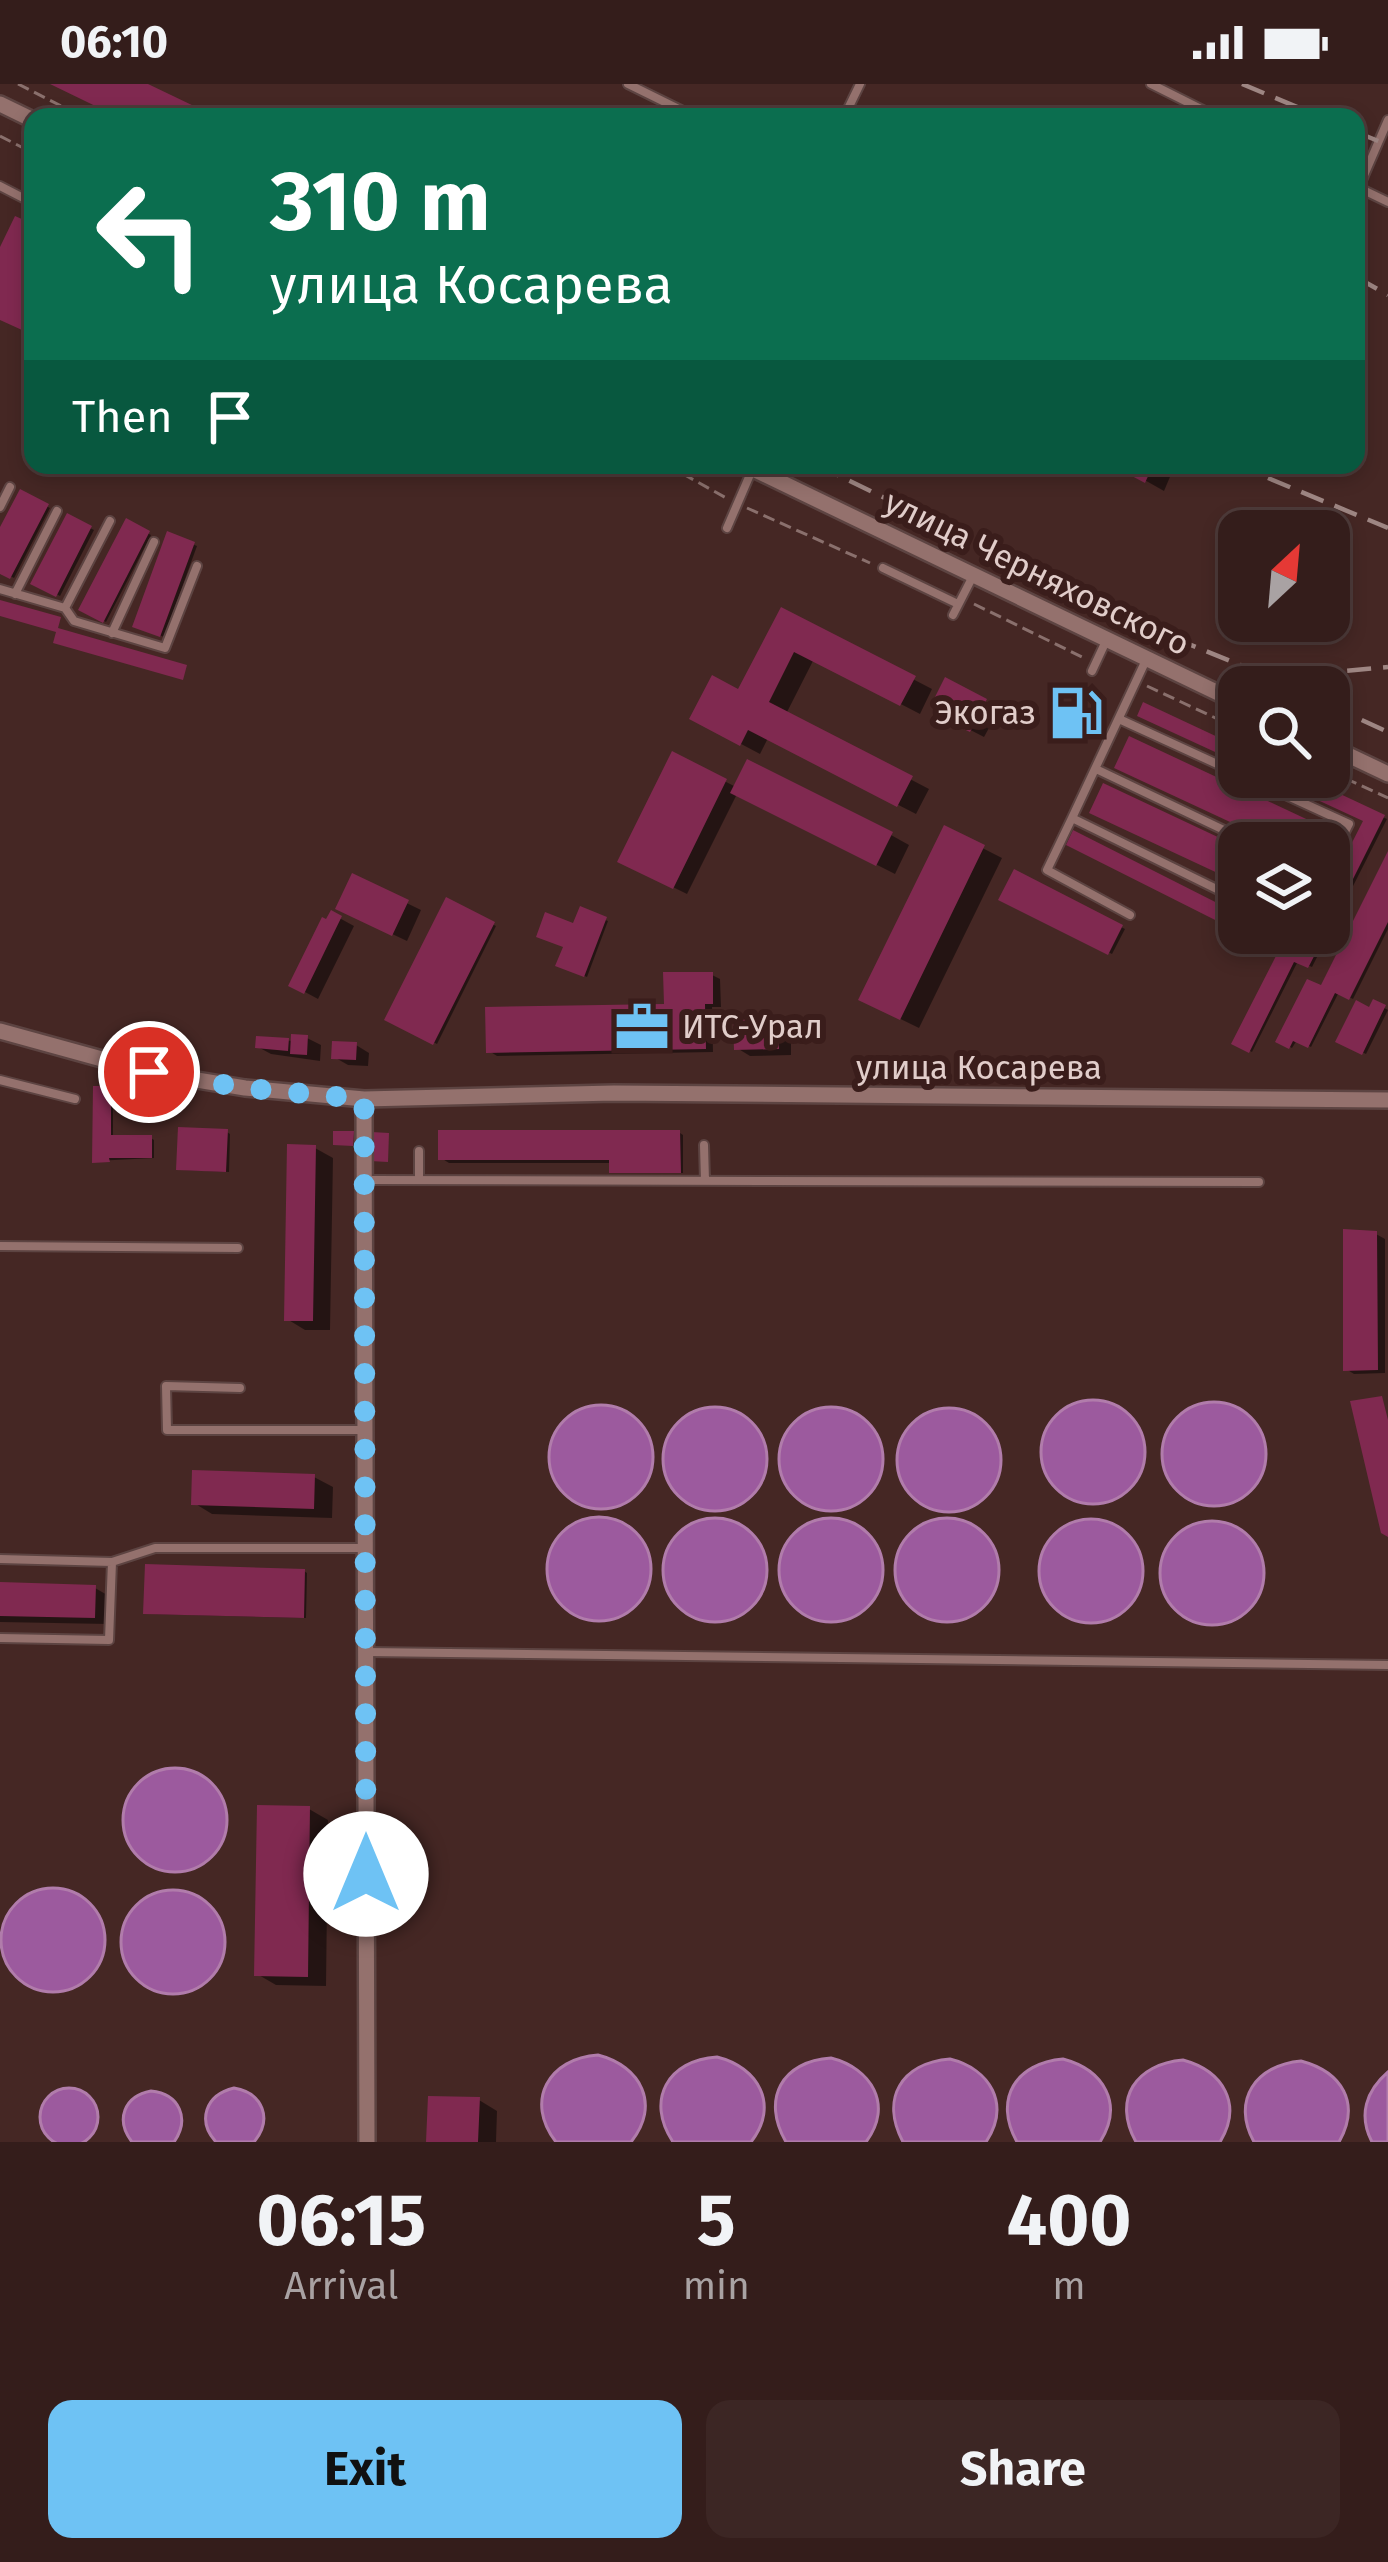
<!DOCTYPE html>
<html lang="en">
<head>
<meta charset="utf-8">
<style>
	:root { --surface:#341d1b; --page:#3c2624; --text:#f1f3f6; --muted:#a9a2a3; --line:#4e3b3a; --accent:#6ec2f4 }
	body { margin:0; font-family:"Fira Sans",sans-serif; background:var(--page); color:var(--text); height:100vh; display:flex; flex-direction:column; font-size:45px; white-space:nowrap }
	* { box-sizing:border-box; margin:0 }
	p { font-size:39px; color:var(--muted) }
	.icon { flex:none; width:66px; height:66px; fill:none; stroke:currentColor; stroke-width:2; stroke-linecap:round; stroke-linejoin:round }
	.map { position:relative; height:2058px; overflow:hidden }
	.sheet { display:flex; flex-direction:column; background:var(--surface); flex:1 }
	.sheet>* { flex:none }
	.top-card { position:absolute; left:24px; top:24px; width:1341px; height:366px; border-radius:24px; box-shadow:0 6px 18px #0003,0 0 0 3px var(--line); background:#0b6e4f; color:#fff; overflow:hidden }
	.needle { width:78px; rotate:26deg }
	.fabs { position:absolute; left:1218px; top:426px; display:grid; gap:24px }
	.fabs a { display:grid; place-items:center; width:132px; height:132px; border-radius:24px; background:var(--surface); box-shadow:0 6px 18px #0003,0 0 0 3px var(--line); font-size:60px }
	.pin { position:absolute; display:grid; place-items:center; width:102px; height:102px; color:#fff; margin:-51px; border:6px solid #fff; border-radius:50%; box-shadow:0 3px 12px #0007 }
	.me { position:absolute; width:132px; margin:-66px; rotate:0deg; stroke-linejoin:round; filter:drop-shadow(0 0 9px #0008) }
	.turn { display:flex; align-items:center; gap:42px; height:252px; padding:0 48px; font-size:54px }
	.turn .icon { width:156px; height:156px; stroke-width:2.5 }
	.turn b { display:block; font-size:84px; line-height:102px }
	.then { display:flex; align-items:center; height:114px; padding:0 48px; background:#0003; gap:24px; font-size:45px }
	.eta { display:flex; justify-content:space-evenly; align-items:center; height:204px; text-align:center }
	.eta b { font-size:72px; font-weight:700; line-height:84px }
	.button { display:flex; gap:24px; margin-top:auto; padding:24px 48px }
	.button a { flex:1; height:138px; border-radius:24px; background:var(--accent); color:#111; font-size:48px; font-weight:700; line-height:138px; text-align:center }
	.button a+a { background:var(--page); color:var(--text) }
	.status { display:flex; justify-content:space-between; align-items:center; height:84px; padding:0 60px; background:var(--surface); direction:ltr }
	.status svg { height:33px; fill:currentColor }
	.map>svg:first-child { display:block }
	.water { fill:#9c5a9e; stroke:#b17cab; stroke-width:3 }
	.shadow { fill:#0007 }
	.building { fill:#802950 }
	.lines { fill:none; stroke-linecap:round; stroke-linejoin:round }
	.lane-casing { stroke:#5d4442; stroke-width:12 }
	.street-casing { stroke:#5d4442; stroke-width:20 }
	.path { stroke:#8a706d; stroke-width:3; stroke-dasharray:12 6; stroke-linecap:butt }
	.lane { stroke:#94716d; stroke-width:8 }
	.street { stroke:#94716d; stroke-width:15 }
	.rail { stroke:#9e8683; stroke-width:4.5; stroke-dasharray:24 12; stroke-linecap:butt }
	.route { stroke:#6ec2f4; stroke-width:21; stroke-dasharray:0 37.8 }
	.labels { text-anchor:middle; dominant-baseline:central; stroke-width:12; stroke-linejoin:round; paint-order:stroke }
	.street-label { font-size:33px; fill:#e1cdca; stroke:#3a1d1b }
	.poi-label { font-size:33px; fill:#e1cdca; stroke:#3a1d1b; text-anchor:end }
</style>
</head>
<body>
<div class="status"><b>06:10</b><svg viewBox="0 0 49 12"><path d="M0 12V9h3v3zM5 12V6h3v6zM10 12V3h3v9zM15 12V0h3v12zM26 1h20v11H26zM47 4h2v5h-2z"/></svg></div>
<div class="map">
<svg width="1388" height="2058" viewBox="0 0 1388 2058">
	<rect width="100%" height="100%" fill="#452724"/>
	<path class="water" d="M1041 1368a52 52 0 1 1 104 0a52 52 0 1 1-104 0Z
		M1162 1370a52 52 0 1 1 104 0a52 52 0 1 1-104 0Z
		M549 1373a52 52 0 1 1 104 0a52 52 0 1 1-104 0Z
		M663 1375a52 52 0 1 1 104 0a52 52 0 1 1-104 0Z
		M779 1375a52 52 0 1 1 104 0a52 52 0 1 1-104 0Z
		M897 1376a52 52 0 1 1 104 0a52 52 0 1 1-104 0Z
		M547 1485a52 52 0 1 1 104 0a52 52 0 1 1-104 0Z
		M663 1486a52 52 0 1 1 104 0a52 52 0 1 1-104 0Z
		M779 1486a52 52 0 1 1 104 0a52 52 0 1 1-104 0Z
		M895 1486a52 52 0 1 1 104 0a52 52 0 1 1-104 0Z
		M1039 1487a52 52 0 1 1 104 0a52 52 0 1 1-104 0Z
		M1160 1489a52 52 0 1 1 104 0a52 52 0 1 1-104 0Z
		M123 1736a52 52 0 1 1 104 0a52 52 0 1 1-104 0Z
		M1 1856a52 52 0 1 1 104 0a52 52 0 1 1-104 0Z
		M121 1858a52 52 0 1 1 104 0a52 52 0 1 1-104 0Z
		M598,1971C641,1982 661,2021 631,2058H556C524,2017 549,1974 598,1971Z
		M717,1973C758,1983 780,2021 751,2058H673C645,2016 668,1976 717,1973Z
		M831,1974C871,1984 894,2021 866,2058H786C761,2015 782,1977 831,1974Z
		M950,1975C990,1985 1011,2020 986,2058H903C880,2015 901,1979 950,1975Z
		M1063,1975C1104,1986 1124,2020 1100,2058H1017C993,2015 1016,1979 1063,1975Z
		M1183,1976C1223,1987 1243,2020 1220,2058H1136C1112,2015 1136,1980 1183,1976Z
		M1301,1977C1342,1988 1361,2019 1339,2058H1254C1231,2016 1256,1981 1301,1977Z
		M1388,1988V2058H1372C1358,2031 1366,2007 1388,1988Z
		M40 2033a29 29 0 1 1 58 0a29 29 0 1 1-58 0Z
		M234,2004C263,2009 273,2035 254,2058H216C197,2037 205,2011 234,2004Z
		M151,2007C180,2010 190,2035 174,2058H132C115,2036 124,2012 151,2007Z"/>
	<path class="shadow" d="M1138,381H1175L1164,407L1134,390Z
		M21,409L50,424L14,494L0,487V450Z
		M68,433L94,446L60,512L34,498Z
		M127,438L151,451L106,538L82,525Z
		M169,451L197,462L164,553L136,542Z
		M782,527L932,605L920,630L814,575L786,630L929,705L916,730L768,654L760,670L711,644L740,609Z
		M946,597L999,626L984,653L951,636L957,625Z
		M673,671L736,703L891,751L909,761L895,790L737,710L687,810L634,784Z
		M1274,693H1297L1387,735L1312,883L1298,877L1252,968L1235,959L1282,867L1246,849H1270L1302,865L1310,849H1329V811L1366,736Z
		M945,745L1002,774L919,944L880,925Z
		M1388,774V845L1353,915L1339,908L1311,963L1297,956L1292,964L1279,957L1322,905Z
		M1015,789L1125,845L1112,870L1002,814Z
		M353,793L421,826L407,857L352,831Z
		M448,817L496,842L437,960L388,935Z
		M581,826L608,837L587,893L559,881Z
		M332,830L354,842L318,915L292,901Z
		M712,891L720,895L721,923H712L713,968L497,972L489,967L667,923Z
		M1375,919L1388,926L1366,970L1339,957Z
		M778,938L791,946V971L750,972L737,964Z
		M307,954L321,961L320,977L271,970L258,963L259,955L294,957Z
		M356,961L369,969L368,982L348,981L334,973Z
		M110,1005L113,1007V1054H151L154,1056V1074L95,1077Z
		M227,1048L230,1050L229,1088L182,1086Z
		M680,1049L683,1051V1089H615L612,1088V1079H449L441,1074Z
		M315,1064L333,1074L330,1246H305L287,1235Z
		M1376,1150L1385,1155V1289L1354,1290L1346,1285Z
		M314,1393L333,1403L332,1434L212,1430L194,1419Z
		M304,1487L307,1489L306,1534L149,1530Z
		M0,1502L95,1504L109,1512L108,1540L0,1538Z
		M309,1725L328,1736L326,1902L276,1901L257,1890Z
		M479,2016L497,2027L496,2058H429Z"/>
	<path class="building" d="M50,0H148L196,23L191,33H118Z
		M15,132L33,140V251L0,236V163Z
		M1134,381H1153L1145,399L1130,391Z
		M20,405L49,420L10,495L0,490V443Z
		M67,429L92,442L56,513L30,500Z
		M126,434L150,447L103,539L78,526Z
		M167,447L195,458L160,553L132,543Z
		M0,516L61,533L58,544L187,581L183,596L53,559L56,548L0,532Z
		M781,523L916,592L900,622L794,568L769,618L913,692L897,723L748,646L740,662L689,635L712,591L738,605Z
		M945,593L987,615L970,648L947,637L953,626L934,615Z
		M1143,618L1239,663V679L1137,632Z
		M1129,652L1336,749L1331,759H1275L1114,684Z
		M672,667L727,695L673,805L617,778Z
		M747,675L893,748L876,782L730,709Z
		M1268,693H1304L1385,731L1329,843V804L1363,737Z
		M1103,699L1239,763V799L1089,729Z
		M944,741L985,761L900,936L858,916Z
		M1073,746L1239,830V848L1066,761Z
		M1388,767V838L1349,916L1335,909L1308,964L1293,957L1289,965L1275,958L1307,895L1321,901Z
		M1014,785L1123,841L1108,871L998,816Z
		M352,789L409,816L392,852L335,825Z
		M446,813L495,838L433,961L384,936Z
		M580,822L607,833L584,893L555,882L563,863L536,853L545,828L573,839Z
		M331,826L342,832L304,910L288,902L322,833L326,835Z
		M1240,849H1277L1301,861L1306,849H1326L1308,884L1294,878L1249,969L1231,960L1278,868Z
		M663,888H713V920H705L706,965L486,969L485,923L664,920Z
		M1373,915L1386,921L1362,971L1335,958L1356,916L1369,923Z
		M779,935V965L734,966L733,936Z
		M291,950L308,951L307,971L290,970Z
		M256,952L289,954L288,967L255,964Z
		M332,957L357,958L356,976L331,975Z
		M93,1002H111V1051H152V1074H109L110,1078L92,1079Z
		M178,1043L228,1045L226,1088L176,1086Z
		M438,1046H680L681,1089H609V1076H438Z
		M333,1047H354L353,1062L333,1061Z
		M371,1048L389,1049L388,1078L370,1077Z
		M287,1060L316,1061L313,1237H284Z
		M1343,1145L1377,1147L1378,1286L1343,1287Z
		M1382,1312L1388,1336V1453L1381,1449L1350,1317Z
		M192,1386L315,1390L314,1425L191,1421Z
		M145,1480L305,1485L304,1534L143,1530Z
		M0,1498L96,1501L95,1534L0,1532Z
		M257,1721L310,1722L308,1893L254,1892Z
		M428,2012L480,2013L478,2058H426Z"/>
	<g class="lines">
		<defs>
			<path id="lane" d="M628,0L695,33
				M1151,0L1217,33
				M844,33L860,0
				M0,102L33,119
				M1357,103L1388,118
				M1359,103L1388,36
				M0,423L10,403
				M727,444L752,386
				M883,484L958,520
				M0,505L65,524L74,537L165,564L197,482
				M15,510L57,427
				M65,524L110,437
				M953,531L973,492
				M112,549L154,458
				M1146,576L1072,734L1239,816
				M1092,587L1106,557
				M1119,635L1239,690
				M1096,685L1251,759
				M1246,693L1349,740L1329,779
				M1072,734L1047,786L1130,831
				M0,996L75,1015
				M704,1061L705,1097
				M366,1096L1259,1098
				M419,1096V1067
				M0,1162L238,1164
				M240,1304L166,1302L167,1346H364
				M0,1475L112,1478L155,1464H364
				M0,1554L109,1556L112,1478
				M367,1568L1388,1581"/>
			<path id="street" d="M0,20L33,36
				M745,381L1239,619
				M1329,662L1388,690
				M0,947L149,988L245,1004L364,1015L614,1009L1388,1016
				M364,1015L367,2058"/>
		</defs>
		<use href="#lane" class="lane-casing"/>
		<use href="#street" class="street-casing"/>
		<path class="path" d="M18,0L83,33
			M0,52L33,69
			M667,381L728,415
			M747,424L870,479
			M974,520L1084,574
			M1147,602L1239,645
			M1329,687L1388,714"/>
		<use href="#lane" class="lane"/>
		<use href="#street" class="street"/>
		<path class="rail" d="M1242,0L1321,33
			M1356,48L1388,61
			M1356,193L1388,211
			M817,381L1169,552L1240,581L1277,588L1321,589L1388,583
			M1268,394L1388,444
			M1329,621L1388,648"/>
	</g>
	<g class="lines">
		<path class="route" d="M149,988L245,1004L364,1015L366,1790"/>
	</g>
	<defs>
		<symbol id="fuel-bare" viewBox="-9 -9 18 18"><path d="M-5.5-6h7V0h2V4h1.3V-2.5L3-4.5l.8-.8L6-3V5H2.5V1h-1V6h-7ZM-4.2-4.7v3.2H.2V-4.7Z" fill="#6ec2f4" stroke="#3a1d1b" stroke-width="2.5" paint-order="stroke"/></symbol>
		<symbol id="office-bare" viewBox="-9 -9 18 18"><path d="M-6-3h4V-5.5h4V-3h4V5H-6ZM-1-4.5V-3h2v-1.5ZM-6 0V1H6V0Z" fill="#6ec2f4" stroke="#3a1d1b" stroke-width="2.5" paint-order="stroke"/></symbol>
	</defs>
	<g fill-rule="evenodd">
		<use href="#fuel-bare" x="1038" y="591" width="76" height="76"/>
		<use href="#office-bare" x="604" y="905" width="76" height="76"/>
	</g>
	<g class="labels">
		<g class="street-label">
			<text transform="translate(1037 489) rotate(26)">улица Черняховского</text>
			<text x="979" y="984">улица Косарева</text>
		</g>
		<g class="poi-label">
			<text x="1036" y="629">Экогаз</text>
			<text x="682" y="943" text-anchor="start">ИТС-Урал</text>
		</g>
	</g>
</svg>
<div class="fabs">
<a><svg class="needle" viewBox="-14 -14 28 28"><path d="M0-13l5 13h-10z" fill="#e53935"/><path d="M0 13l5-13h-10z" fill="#a9a2a3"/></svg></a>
<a><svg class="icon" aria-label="search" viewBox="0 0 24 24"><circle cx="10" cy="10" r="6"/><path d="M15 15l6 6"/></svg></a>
<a><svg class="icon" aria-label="layers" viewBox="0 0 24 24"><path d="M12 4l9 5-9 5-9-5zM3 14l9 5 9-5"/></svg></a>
</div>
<div class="pin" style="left:149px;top:988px;background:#d93025"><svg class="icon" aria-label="arrive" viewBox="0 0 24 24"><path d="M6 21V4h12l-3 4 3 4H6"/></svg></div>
<svg class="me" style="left:366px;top:1790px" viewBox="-20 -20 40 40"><circle r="19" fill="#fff"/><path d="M0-13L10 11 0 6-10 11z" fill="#6ec2f4"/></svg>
<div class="top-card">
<div class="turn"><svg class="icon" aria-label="left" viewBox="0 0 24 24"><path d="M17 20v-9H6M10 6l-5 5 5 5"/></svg><div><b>310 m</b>улица Косарева</div></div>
<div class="then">Then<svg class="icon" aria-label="arrive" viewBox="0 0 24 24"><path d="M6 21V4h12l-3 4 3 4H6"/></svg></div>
</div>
</div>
<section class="sheet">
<div class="eta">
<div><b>06:15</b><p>Arrival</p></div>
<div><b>5</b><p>min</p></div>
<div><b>400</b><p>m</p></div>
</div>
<div class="button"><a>Exit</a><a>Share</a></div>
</section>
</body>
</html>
